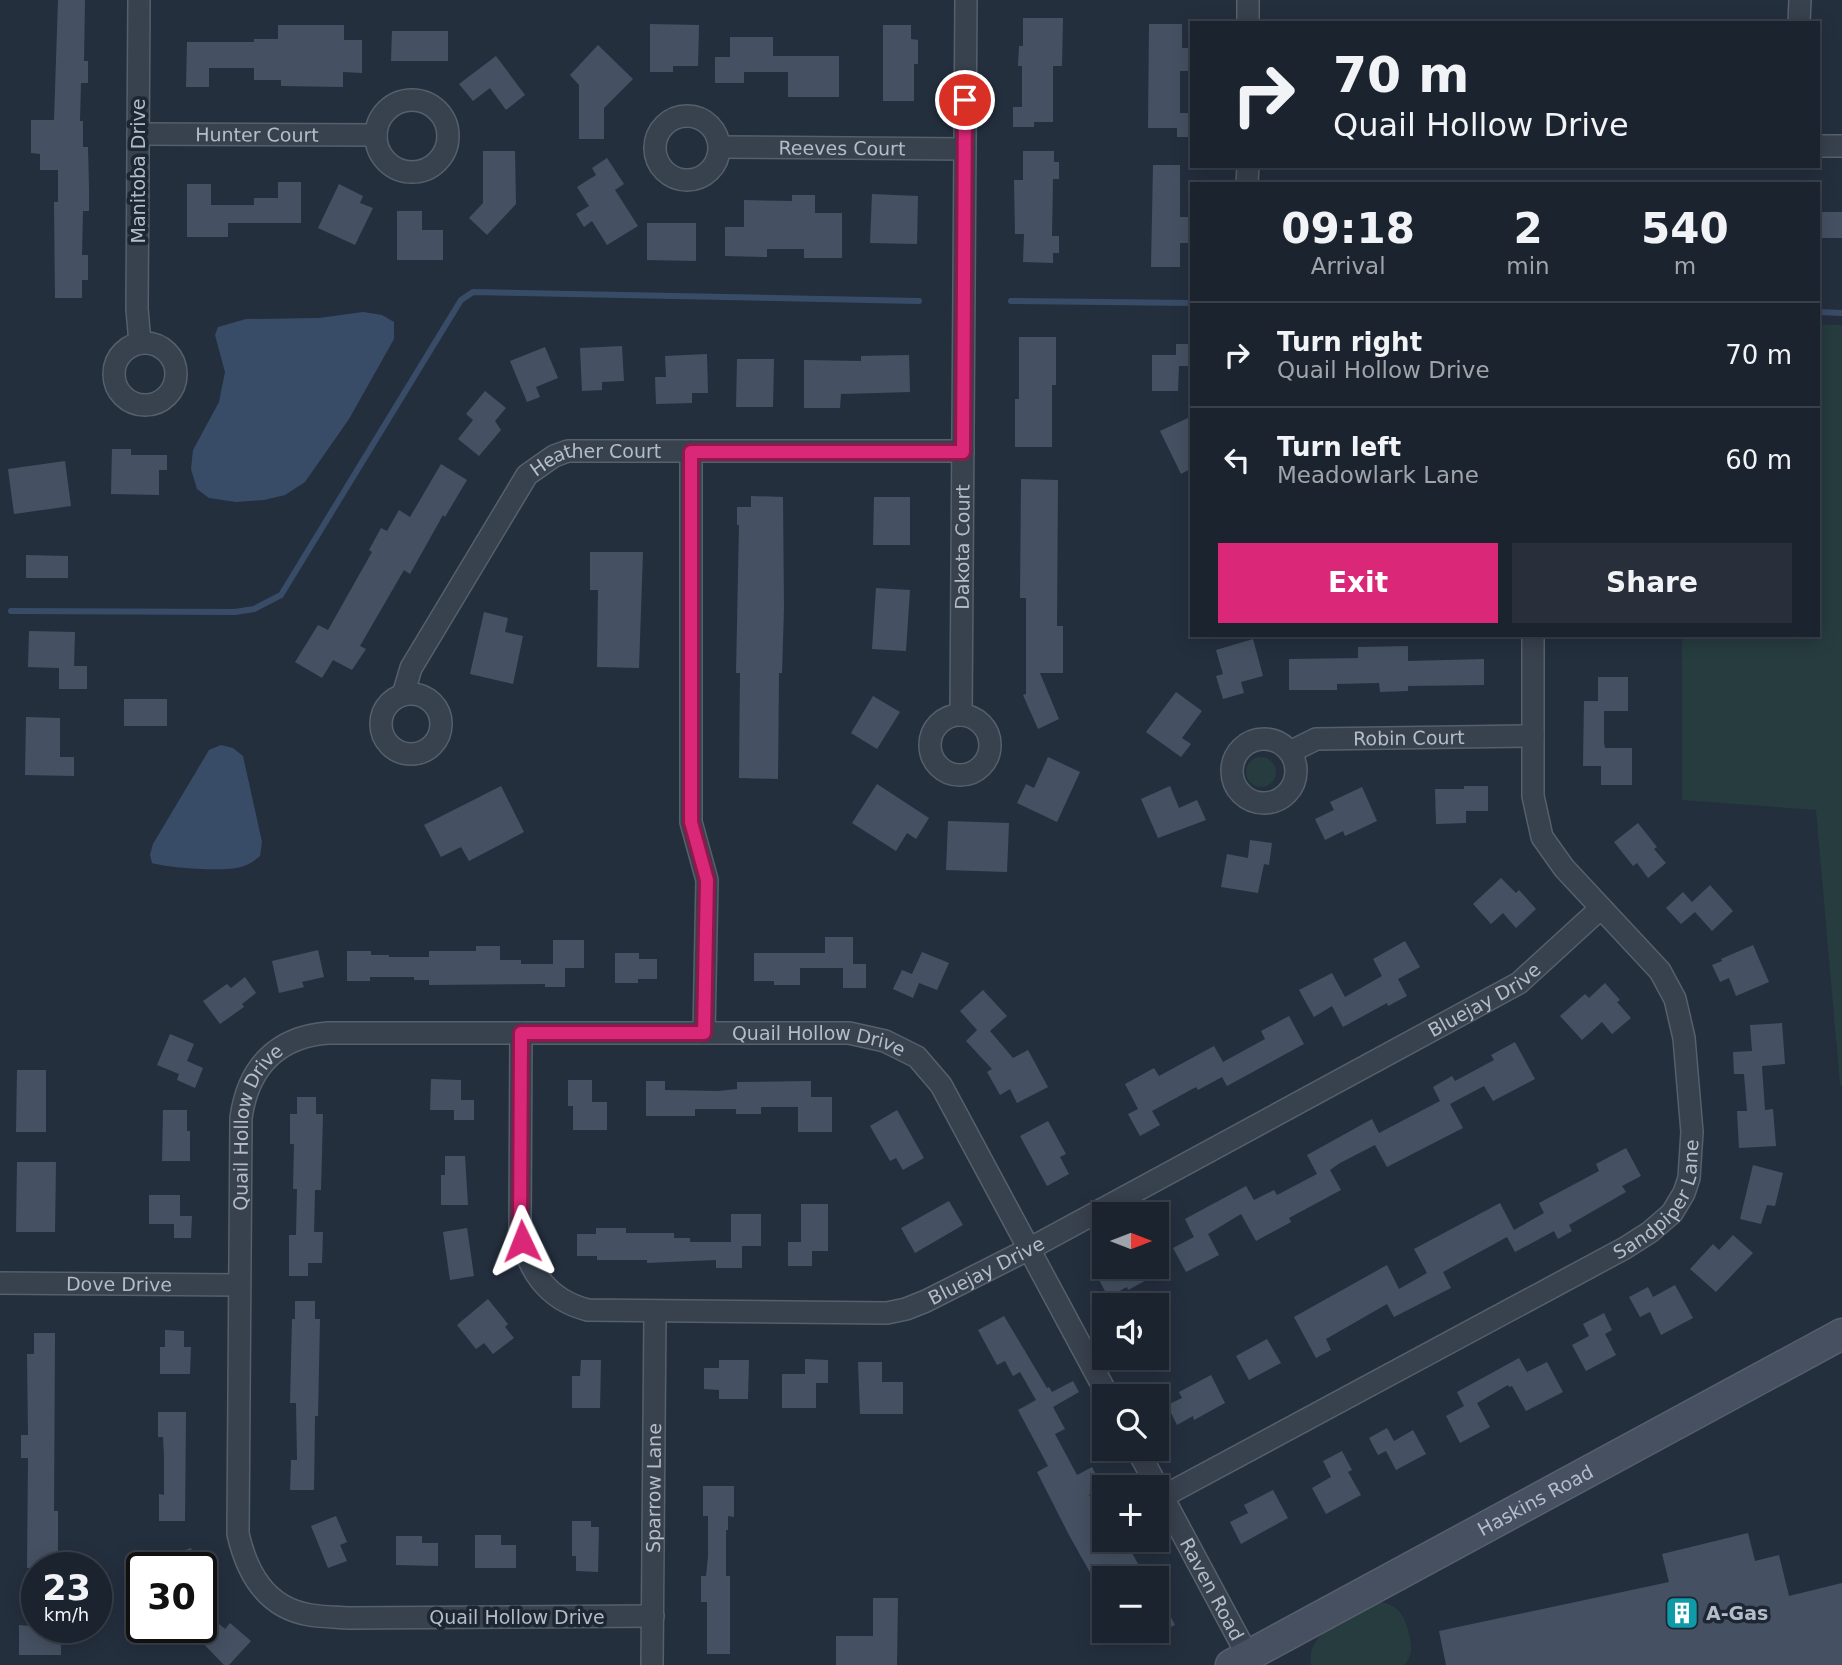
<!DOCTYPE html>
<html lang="en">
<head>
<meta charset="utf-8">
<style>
	:root { --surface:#1b232e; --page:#282f3a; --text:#f1f3f6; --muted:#a0a4aa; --line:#39404a; --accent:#db2777 }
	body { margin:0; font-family:"DejaVu Sans",sans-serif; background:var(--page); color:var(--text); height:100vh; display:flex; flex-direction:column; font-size:26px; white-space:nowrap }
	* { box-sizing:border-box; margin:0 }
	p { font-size:23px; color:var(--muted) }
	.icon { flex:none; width:38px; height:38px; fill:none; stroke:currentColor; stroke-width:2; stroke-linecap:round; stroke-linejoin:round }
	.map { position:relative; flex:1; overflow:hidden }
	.details { position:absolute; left:1190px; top:182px; width:630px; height:455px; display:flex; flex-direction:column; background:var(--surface); border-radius:0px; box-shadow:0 4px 18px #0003,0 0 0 2px var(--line) }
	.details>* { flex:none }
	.guide { position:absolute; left:1190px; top:21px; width:630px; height:147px; border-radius:0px; box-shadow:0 4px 18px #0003,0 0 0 2px var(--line); background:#1b232e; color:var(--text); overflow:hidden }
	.needle { width:46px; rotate:90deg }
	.controls { position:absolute; left:1092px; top:1202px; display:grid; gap:14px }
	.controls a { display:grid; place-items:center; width:77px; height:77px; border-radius:0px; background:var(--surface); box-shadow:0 4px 18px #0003,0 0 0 2px var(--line); font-size:35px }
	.speed { position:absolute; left:21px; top:1552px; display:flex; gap:14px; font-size:35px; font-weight:700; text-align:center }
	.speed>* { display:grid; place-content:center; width:91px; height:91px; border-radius:50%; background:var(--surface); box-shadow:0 4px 18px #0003,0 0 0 2px var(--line); line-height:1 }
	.speed small { font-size:18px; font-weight:400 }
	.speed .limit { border:4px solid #111; border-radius:10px; background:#fff; color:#111 }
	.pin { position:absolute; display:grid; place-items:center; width:60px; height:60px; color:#fff; margin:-30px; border:4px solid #fff; border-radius:50%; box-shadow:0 2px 7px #0007 }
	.me { position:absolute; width:77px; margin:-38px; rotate:358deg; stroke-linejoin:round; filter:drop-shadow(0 0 5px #0008) }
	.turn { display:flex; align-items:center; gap:24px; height:147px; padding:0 28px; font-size:32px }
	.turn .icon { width:91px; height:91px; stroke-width:2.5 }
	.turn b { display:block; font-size:49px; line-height:60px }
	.eta { display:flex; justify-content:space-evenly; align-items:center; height:119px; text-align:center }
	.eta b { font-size:42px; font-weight:600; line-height:49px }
	.primary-button { display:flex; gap:14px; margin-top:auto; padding:14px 28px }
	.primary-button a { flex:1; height:80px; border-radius:0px; background:var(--accent); color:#fff; font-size:28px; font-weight:600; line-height:80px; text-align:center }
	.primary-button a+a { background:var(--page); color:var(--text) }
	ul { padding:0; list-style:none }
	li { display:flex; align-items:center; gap:21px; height:105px; padding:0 28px; border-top:2px solid var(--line) }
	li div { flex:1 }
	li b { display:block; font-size:26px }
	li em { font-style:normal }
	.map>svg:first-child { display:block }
	.green { fill:#263c3f }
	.water { fill:#394c67 }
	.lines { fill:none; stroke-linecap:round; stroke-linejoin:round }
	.stream { stroke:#394c67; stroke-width:6 }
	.building { fill:#455162 }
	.street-casing { stroke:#565f6c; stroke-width:24 }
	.secondary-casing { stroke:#565f6c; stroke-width:33 }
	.street { stroke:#38414e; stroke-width:21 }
	.secondary { stroke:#465061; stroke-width:30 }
	.route-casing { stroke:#8e194d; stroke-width:18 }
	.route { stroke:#db2777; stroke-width:12 }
	.labels { text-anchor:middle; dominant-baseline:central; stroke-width:7; stroke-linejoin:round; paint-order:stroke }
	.street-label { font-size:19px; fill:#b4bcc9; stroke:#1d2633 }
	.poi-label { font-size:19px; font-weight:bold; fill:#b4bcc9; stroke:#1d2633; text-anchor:start }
</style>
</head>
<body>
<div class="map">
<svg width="1842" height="1665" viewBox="0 0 1842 1665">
	<rect width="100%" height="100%" fill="#242f3e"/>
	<path class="green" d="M1818,325H1842V1085H1840L1816,810L1682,800V635H1818Z
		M1246 772a15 15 0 1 1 30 0a15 15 0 1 1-30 0Z
		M1372,1601C1398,1602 1405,1615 1410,1638C1412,1649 1412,1656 1404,1665H1311C1305,1633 1349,1614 1372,1601Z"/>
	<path class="water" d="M363,312L382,315L394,322V339L349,419L305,482L285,495L264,500L236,502L209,498L197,489L191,469L193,450L219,402L225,372L215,335L218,327L246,319L319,318Z
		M221,745L233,748L243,756L262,842L260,856C254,861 249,865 241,867C222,872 170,868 152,863L150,855L153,844L209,750Z"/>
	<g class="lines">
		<path class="stream" d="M1011,301L1192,303
			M1818,312L1842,313
			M11,611L235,612L254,609L281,595L461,300L473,292L919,301"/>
	</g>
	<path class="building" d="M58,0H85L84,61H88V83H81L80,121H83V147H88L89,189V211H83L82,255H88V280H82V298H55L54,202H58V170H40V154L31,153V120H54Z
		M1023,18H1063L1062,66H1053V122H1034V127H1013V107H1022V66H1018L1019,46H1023Z
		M650,24L699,25L698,66H673V72H650Z
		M1149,24H1182V48H1192V71H1180V113H1192V137H1177V128H1148Z
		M278,25H344V40H362V73L343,72V87L281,86V80H254V68H209V87H186L187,42H254V39H278Z
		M883,25H911V39L918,40V64H914V101H883Z
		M392,31H448V61H391Z
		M730,37H773V56H839V97H788V72H744V83H715V57H730Z
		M598,45L633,79L604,108V139H579V85L570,75Z
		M496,56L525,95L506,110L490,88L473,101L459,84Z
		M483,151H515L516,204L487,235L469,218L483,203Z
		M1023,151H1054V162H1059V179H1053L1052,236H1059V253H1053V263L1023,262L1024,234H1015L1014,180H1023Z
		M607,158L624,184L615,190L638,226L607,245L592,221L584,227L576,214L589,206L577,187L596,175L592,168Z
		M1153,165H1180V217H1192V243H1180V267H1151Z
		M278,182H301V223H228V237H187V184H211V205H254V198H278Z
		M339,184L363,196L360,203L373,208L355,245L318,228Z
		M872,194L918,196L917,244L870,243Z
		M792,195H815V213H842V258H804V249H767V257L725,256V227H744V200L792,201Z
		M397,211H422V230H443V260H397Z
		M1818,212H1842V238H1818Z
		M647,223H696V261L647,260Z
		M1019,337H1056V385H1052V447H1015V399H1019Z
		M1176,344H1192V366H1179L1178,391H1152V355H1176Z
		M622,346L624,381L602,382V390L582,391L580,348Z
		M545,347L558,378L536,387L540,397L527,402L510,361Z
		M707,354L708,393H692V403L656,404L655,377H666L665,356Z
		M909,355L910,392L841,394L840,408H804V360L861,361V356Z
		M737,359H774L773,407H736Z
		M485,391L506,408L495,421L501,430L479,456L458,439L473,420L466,414Z
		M1192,416V468L1181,474L1160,431Z
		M112,449H131V455H167V470H159V495L111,494Z
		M65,461L71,506L14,514L8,469Z
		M441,464L467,480L445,517L443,515L410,574L404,570L360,646L366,649L352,670L333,660L322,678L295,662L318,625L328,630L372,552L369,550L381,528L387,531L399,510L410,517Z
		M1021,479L1058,480L1057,626H1063V673H1040L1059,719L1038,729L1023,695L1026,694V598H1020Z
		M751,496L783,497L784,608L782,673H779L778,779L739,778L740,673H736L739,525H737V507H751Z
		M874,497H910V545H873Z
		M590,552H643L639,668L597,667L598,590H590Z
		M26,555L68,556V578H26Z
		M876,588L910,590L906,651L872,649Z
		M484,612L508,618L505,632L523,636L513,684L470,674Z
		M29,631L75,632L74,666H87V689H59V668L28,667Z
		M1253,639L1263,676L1241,682L1244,693L1223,699L1216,676L1223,674L1216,650Z
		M1408,646V661L1484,659V685L1408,686V691L1380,692L1379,683L1337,684V690H1289V659L1358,658V647Z
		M1598,677H1628V711H1604V742L1605,748H1632V785H1601V766H1583L1584,701H1598Z
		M1176,692L1202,711L1182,738L1191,744L1181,757L1146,732Z
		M873,696L900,712L877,749L851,733Z
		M124,699H167V726H124Z
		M26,717L60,718V757H74V776L25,775Z
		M1048,757L1080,772L1057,822L1017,803L1026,784L1034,788Z
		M877,784L929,818L916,839L907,833L896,851L852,823Z
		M501,786L524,832L469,861L461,847L441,857L424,825Z
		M1170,786L1179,808L1197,800L1206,820L1158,838L1141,799Z
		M1464,786H1488V811H1466V823L1436,824L1435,789H1464Z
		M1362,787L1377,821L1345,836L1343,831L1325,840L1315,819L1334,810L1330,802Z
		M948,821L1009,823L1007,872L946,870Z
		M1638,823L1657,847L1654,849L1666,863L1648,878L1637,863L1633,866L1614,842Z
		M1250,840L1272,843L1269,865L1264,864L1258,893L1221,887L1227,854L1248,858Z
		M1501,878L1516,893L1519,890L1536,909L1516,928L1503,913L1491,924L1473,904Z
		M1710,885L1733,911L1712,931L1695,912L1681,924L1666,908L1683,892L1692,902Z
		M825,937H853V964H866V988H843V968H800V985H774V981H754V953H825Z
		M553,940H584V968H565V987H545V984L429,985V980H414V977H370V981H347V951H371V955H389V957H429V951H476V946H500V960H521V964H553Z
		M1405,941L1420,967L1398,979L1407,996L1388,1006L1387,1003L1343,1027L1332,1006L1314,1017L1299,990L1332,973L1345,997L1382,976L1373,959Z
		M1753,945L1769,982L1736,996L1729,978L1720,982L1712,965L1722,961L1721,959Z
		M318,950L324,977L302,982L304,987L279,993L272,961Z
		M922,952L949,963L937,990L919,983L913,998L893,989L902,970L912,974Z
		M615,953H639V959H657V979H638V983H615Z
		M245,977L256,993L242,1004L244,1007L220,1024L203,1001L227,984L231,988Z
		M1605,983L1620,1000L1617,1002L1631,1018L1612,1034L1602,1022L1582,1040L1560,1016L1585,994L1589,998Z
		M983,990L1007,1016L990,1031L1013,1058L1028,1050L1048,1087L1017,1103L1010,1089L1000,1095L987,1072L992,1069L966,1041L977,1030L960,1011Z
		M1289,1016L1304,1044L1227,1086L1222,1077L1198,1090L1196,1087L1152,1111L1160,1125L1140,1136L1128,1114L1138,1109L1125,1084L1154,1068L1159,1076L1214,1046L1223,1062L1265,1039L1261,1031Z
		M1782,1023L1785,1064L1762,1066L1765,1110L1773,1109L1776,1146L1739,1148L1737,1111H1747L1744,1074H1734L1733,1052L1752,1051L1750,1025Z
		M170,1034L194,1044L187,1061L203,1068L195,1088L177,1080L179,1074L157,1065Z
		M1515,1042L1535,1079L1493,1101L1484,1086L1450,1104L1463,1128L1387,1167L1375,1145L1340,1163L1330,1170L1341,1190L1289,1218L1291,1222L1256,1241L1241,1214L1208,1234L1219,1255L1186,1272L1173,1248L1194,1237L1185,1219L1246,1186L1254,1200L1274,1190L1277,1195L1317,1174L1307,1155L1372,1119L1379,1133L1440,1101L1433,1087L1452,1076L1455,1081L1494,1060L1491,1055Z
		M17,1070H46V1132H16Z
		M431,1079L461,1080V1100H474V1120H454V1110H430Z
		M568,1080H592V1102H607V1130H573V1106H568Z
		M646,1081H665V1090L718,1091L737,1089V1082L811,1081V1097H832V1132H798V1107H761V1114H736V1109H695V1116H646Z
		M297,1097H316V1114H323L321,1190H315L314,1232H323L322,1263H308V1276H289V1235H296L297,1189H293L294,1144H290V1114H297Z
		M163,1110H187V1131H190V1161H162Z
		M897,1110L924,1158L903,1170L896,1158L890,1161L870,1126Z
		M1048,1121L1066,1154L1060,1157L1069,1174L1047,1186L1020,1136Z
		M1626,1148L1641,1176L1622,1186L1626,1192L1569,1225L1572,1231L1558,1239L1554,1231L1515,1252L1507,1237L1443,1272L1451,1288L1394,1317L1387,1304L1326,1339L1331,1350L1316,1358L1294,1317L1387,1265L1399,1289L1427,1273L1414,1249L1500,1203L1514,1230L1544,1213L1539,1203L1599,1171L1596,1164Z
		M445,1156H465L468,1205H441V1175H445Z
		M17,1162H56L55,1232H16Z
		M1753,1165L1783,1173L1775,1206L1767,1205L1761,1224L1740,1219Z
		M149,1195H180V1216H192L191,1238H174V1224H149Z
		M949,1201L963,1225L915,1253L901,1228Z
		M801,1204H828V1251H812V1266H788V1242H801Z
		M731,1214H761V1246H742V1268H716V1260L647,1263V1260H597V1256H577V1234H596V1228H626V1233H674V1238H690V1242H731Z
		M467,1228L474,1276L450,1280L443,1232Z
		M1733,1235L1753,1253L1716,1292L1690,1269L1713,1244L1719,1250Z
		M1113,1267H1171L1128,1290L1127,1287L1108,1297L1097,1276Z
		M1675,1285L1693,1318L1661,1335L1650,1312L1640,1317L1629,1297L1648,1287L1653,1297Z
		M488,1299L508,1324L505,1327L514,1338L493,1354L484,1343L476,1349L457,1325Z
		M295,1301H315V1319H320L318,1416H315L314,1490H290L291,1460H297L296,1403H290L292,1319H295Z
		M1604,1313L1612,1330L1605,1334L1616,1355L1586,1371L1572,1345L1589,1336L1583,1324Z
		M1004,1316L1047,1388L1049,1387L1052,1392L1073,1381L1079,1392L1053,1407L1065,1429L1055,1434L1077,1475L1092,1467L1102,1487L1089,1495L1104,1524V1540H1155L1132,1553L1146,1578H1093L1069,1535L1037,1472L1048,1466L1018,1410L1036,1400L1020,1372L1013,1376L1005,1361L997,1365L978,1330Z
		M165,1330L184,1331V1347H191L190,1374H160V1347H165Z
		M34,1333H55L54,1511H58V1568H27L28,1458H21V1435H28L27,1354H34Z
		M1267,1339L1281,1363L1249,1380L1236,1356Z
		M1519,1358L1527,1372L1547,1362L1563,1392L1526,1411L1512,1386L1509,1387L1508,1385L1477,1403L1490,1427L1460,1443L1446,1416L1464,1406L1457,1392Z
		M805,1359L828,1360V1383H816V1408H782V1374H805Z
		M581,1360H601L600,1408H572V1376H580Z
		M719,1360H749L748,1399H719V1390L704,1389V1368H719Z
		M858,1362H882V1382H903V1414H860Z
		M1211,1375L1225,1403L1194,1420L1193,1416L1177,1425L1167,1405L1182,1398L1179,1392Z
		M158,1412H186L185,1521H159V1494L164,1495V1456L163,1437H158Z
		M1387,1428L1394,1441L1413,1430L1426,1454L1396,1470L1386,1451L1378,1455L1369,1438Z
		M1342,1451L1352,1470L1348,1472L1361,1495L1326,1514L1312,1488L1331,1477L1323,1461Z
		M703,1486H734V1517L728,1516V1530H726V1576H730V1654H707V1602H701V1576H706L708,1556V1516H703Z
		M1273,1490L1288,1518L1241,1544L1230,1522L1248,1513L1244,1505Z
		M336,1516L347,1542L340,1545L347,1561L328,1568L311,1526Z
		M572,1521H591V1527H599L598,1572L576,1571V1556H572Z
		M1748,1533L1755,1561L1779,1555L1789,1596L1842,1583V1665H1446L1439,1631L1669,1582L1662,1554Z
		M475,1535H501V1545H516V1568H475Z
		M396,1536H422V1543H438V1566L396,1565Z
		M191,1548L198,1568H141V1566Z
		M1157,1590L1175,1625L1157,1634Z
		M873,1598H898L897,1665H836V1636H873Z
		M211,1617L225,1629L230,1623L251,1641L229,1665H224L195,1635Z
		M19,1625L55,1628V1635H61V1655H19Z"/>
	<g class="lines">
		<defs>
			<g id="street">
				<path d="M139,0L137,309L140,343"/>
				<path d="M1248,23V0"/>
				<path d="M1799,23L1800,0"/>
				<circle cx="412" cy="136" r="36"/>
				<circle cx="687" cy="148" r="32"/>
				<path id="s1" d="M138,134L376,135"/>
				<path d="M1818,146H1842"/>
				<path id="s2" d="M720,147L965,149"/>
				<path d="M1247,184L1248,166"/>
				<circle cx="145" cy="374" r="31"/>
				<path d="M691,451V822L707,880L704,1033"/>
				<circle cx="411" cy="724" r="30"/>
				<path id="s3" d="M403,695L411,668L527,475L554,456L568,451H963"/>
				<circle cx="960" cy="745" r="30"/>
				<path id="s4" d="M961,715L966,0"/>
				<circle cx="1264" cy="771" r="32"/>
				<path id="s5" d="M1290,752L1316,739L1533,736"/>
				<path id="s6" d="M521,1033L520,1226C525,1268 547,1300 588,1310L887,1313L906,1309L926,1301L1029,1249L1519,983L1601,908"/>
				<path id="s7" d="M0,1283L239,1285"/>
				<path id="s8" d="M1137,1449L1248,1656"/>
				<path id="s9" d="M1162,1497L1625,1248L1650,1232L1672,1213L1684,1193L1689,1178L1692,1132L1684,1038L1675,999L1660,971L1564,868L1542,837L1533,796V635"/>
				<path id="s10" d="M653,1616L349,1618C336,1617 323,1617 310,1615C266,1608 247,1573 238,1534L241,1118C248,1068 276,1037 328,1033H849L885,1041L917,1057L941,1085L1108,1396"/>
				<path id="s11" d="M652,1665L655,1312"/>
			</g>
			<g id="secondary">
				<path id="s12" d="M1231,1665L1842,1334"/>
			</g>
		</defs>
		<use href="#street" class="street-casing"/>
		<use href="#secondary" class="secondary-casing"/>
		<use href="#street" class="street"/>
		<use href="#secondary" class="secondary"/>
	</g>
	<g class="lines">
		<defs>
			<path id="route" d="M522,1241L520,1226L521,1033H704L707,880L691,822V452H963L965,100"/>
		</defs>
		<use href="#route" class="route-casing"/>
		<use href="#route" class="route"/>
	</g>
	<defs>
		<symbol id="building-square" viewBox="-11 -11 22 22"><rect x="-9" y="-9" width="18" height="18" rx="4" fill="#0f9aa8" stroke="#1d2633"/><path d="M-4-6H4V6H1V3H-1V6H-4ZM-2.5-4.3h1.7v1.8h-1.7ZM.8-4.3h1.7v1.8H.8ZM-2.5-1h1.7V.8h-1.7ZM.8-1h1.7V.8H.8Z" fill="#fff"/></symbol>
	</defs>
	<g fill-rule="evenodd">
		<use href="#building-square" x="1663" y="1594" width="38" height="38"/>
	</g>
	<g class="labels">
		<g class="street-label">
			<text stroke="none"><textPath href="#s1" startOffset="119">Hunter Court</textPath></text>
			<text stroke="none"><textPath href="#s2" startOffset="122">Reeves Court</textPath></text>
			<text transform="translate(138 171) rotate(-90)">Manitoba Drive</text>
			<text stroke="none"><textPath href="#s3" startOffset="327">Heather Court</textPath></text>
			<text stroke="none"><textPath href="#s4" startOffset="168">Dakota Court</textPath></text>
			<text stroke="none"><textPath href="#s5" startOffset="122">Robin Court</textPath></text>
			<text stroke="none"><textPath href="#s6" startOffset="1283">Bluejay Drive</textPath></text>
			<text stroke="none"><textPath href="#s10" startOffset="1500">Quail Hollow Drive</textPath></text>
			<text stroke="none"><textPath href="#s10" startOffset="870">Quail Hollow Drive</textPath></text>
			<text stroke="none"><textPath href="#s9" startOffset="588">Sandpiper Lane</textPath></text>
			<text stroke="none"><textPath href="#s6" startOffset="716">Bluejay Drive</textPath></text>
			<text stroke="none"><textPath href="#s7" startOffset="119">Dove Drive</textPath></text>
			<text stroke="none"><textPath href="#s11" startOffset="177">Sparrow Lane</textPath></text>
			<text stroke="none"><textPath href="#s12" startOffset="346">Haskins Road</textPath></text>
			<text stroke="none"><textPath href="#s8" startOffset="159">Raven Road</textPath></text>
			<text x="517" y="1617">Quail Hollow Drive</text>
		</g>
		<g class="poi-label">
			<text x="1706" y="1613">A-Gas</text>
		</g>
	</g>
</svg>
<div class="controls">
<a><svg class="needle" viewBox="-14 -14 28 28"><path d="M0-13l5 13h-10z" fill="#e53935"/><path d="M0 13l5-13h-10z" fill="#a0a4aa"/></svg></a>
<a><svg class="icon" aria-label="sound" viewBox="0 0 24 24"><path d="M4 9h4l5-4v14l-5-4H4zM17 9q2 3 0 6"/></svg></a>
<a><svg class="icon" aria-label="search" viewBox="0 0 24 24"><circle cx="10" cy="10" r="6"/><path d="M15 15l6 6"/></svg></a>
<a>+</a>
<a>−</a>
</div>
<div class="speed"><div>23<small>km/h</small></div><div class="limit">30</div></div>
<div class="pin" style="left:965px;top:100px;background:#d93025"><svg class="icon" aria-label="arrive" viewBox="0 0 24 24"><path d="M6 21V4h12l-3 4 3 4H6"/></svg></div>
<svg class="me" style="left:522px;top:1241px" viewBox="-20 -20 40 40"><path d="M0-17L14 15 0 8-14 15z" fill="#db2777" stroke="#fff" stroke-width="4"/></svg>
<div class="guide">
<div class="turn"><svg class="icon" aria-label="right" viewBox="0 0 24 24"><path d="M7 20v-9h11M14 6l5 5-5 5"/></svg><div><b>70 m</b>Quail Hollow Drive</div></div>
</div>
<section class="details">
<div class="eta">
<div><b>09:18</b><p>Arrival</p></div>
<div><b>2</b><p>min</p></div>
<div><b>540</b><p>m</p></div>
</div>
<ul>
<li><svg class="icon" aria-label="right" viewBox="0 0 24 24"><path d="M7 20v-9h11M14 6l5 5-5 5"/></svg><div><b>Turn right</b><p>Quail Hollow Drive</p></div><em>70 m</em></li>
<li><svg class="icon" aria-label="left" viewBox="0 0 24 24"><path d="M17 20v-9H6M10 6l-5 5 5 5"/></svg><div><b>Turn left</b><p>Meadowlark Lane</p></div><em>60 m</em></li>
</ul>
<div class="primary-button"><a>Exit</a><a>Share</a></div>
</section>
</div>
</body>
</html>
